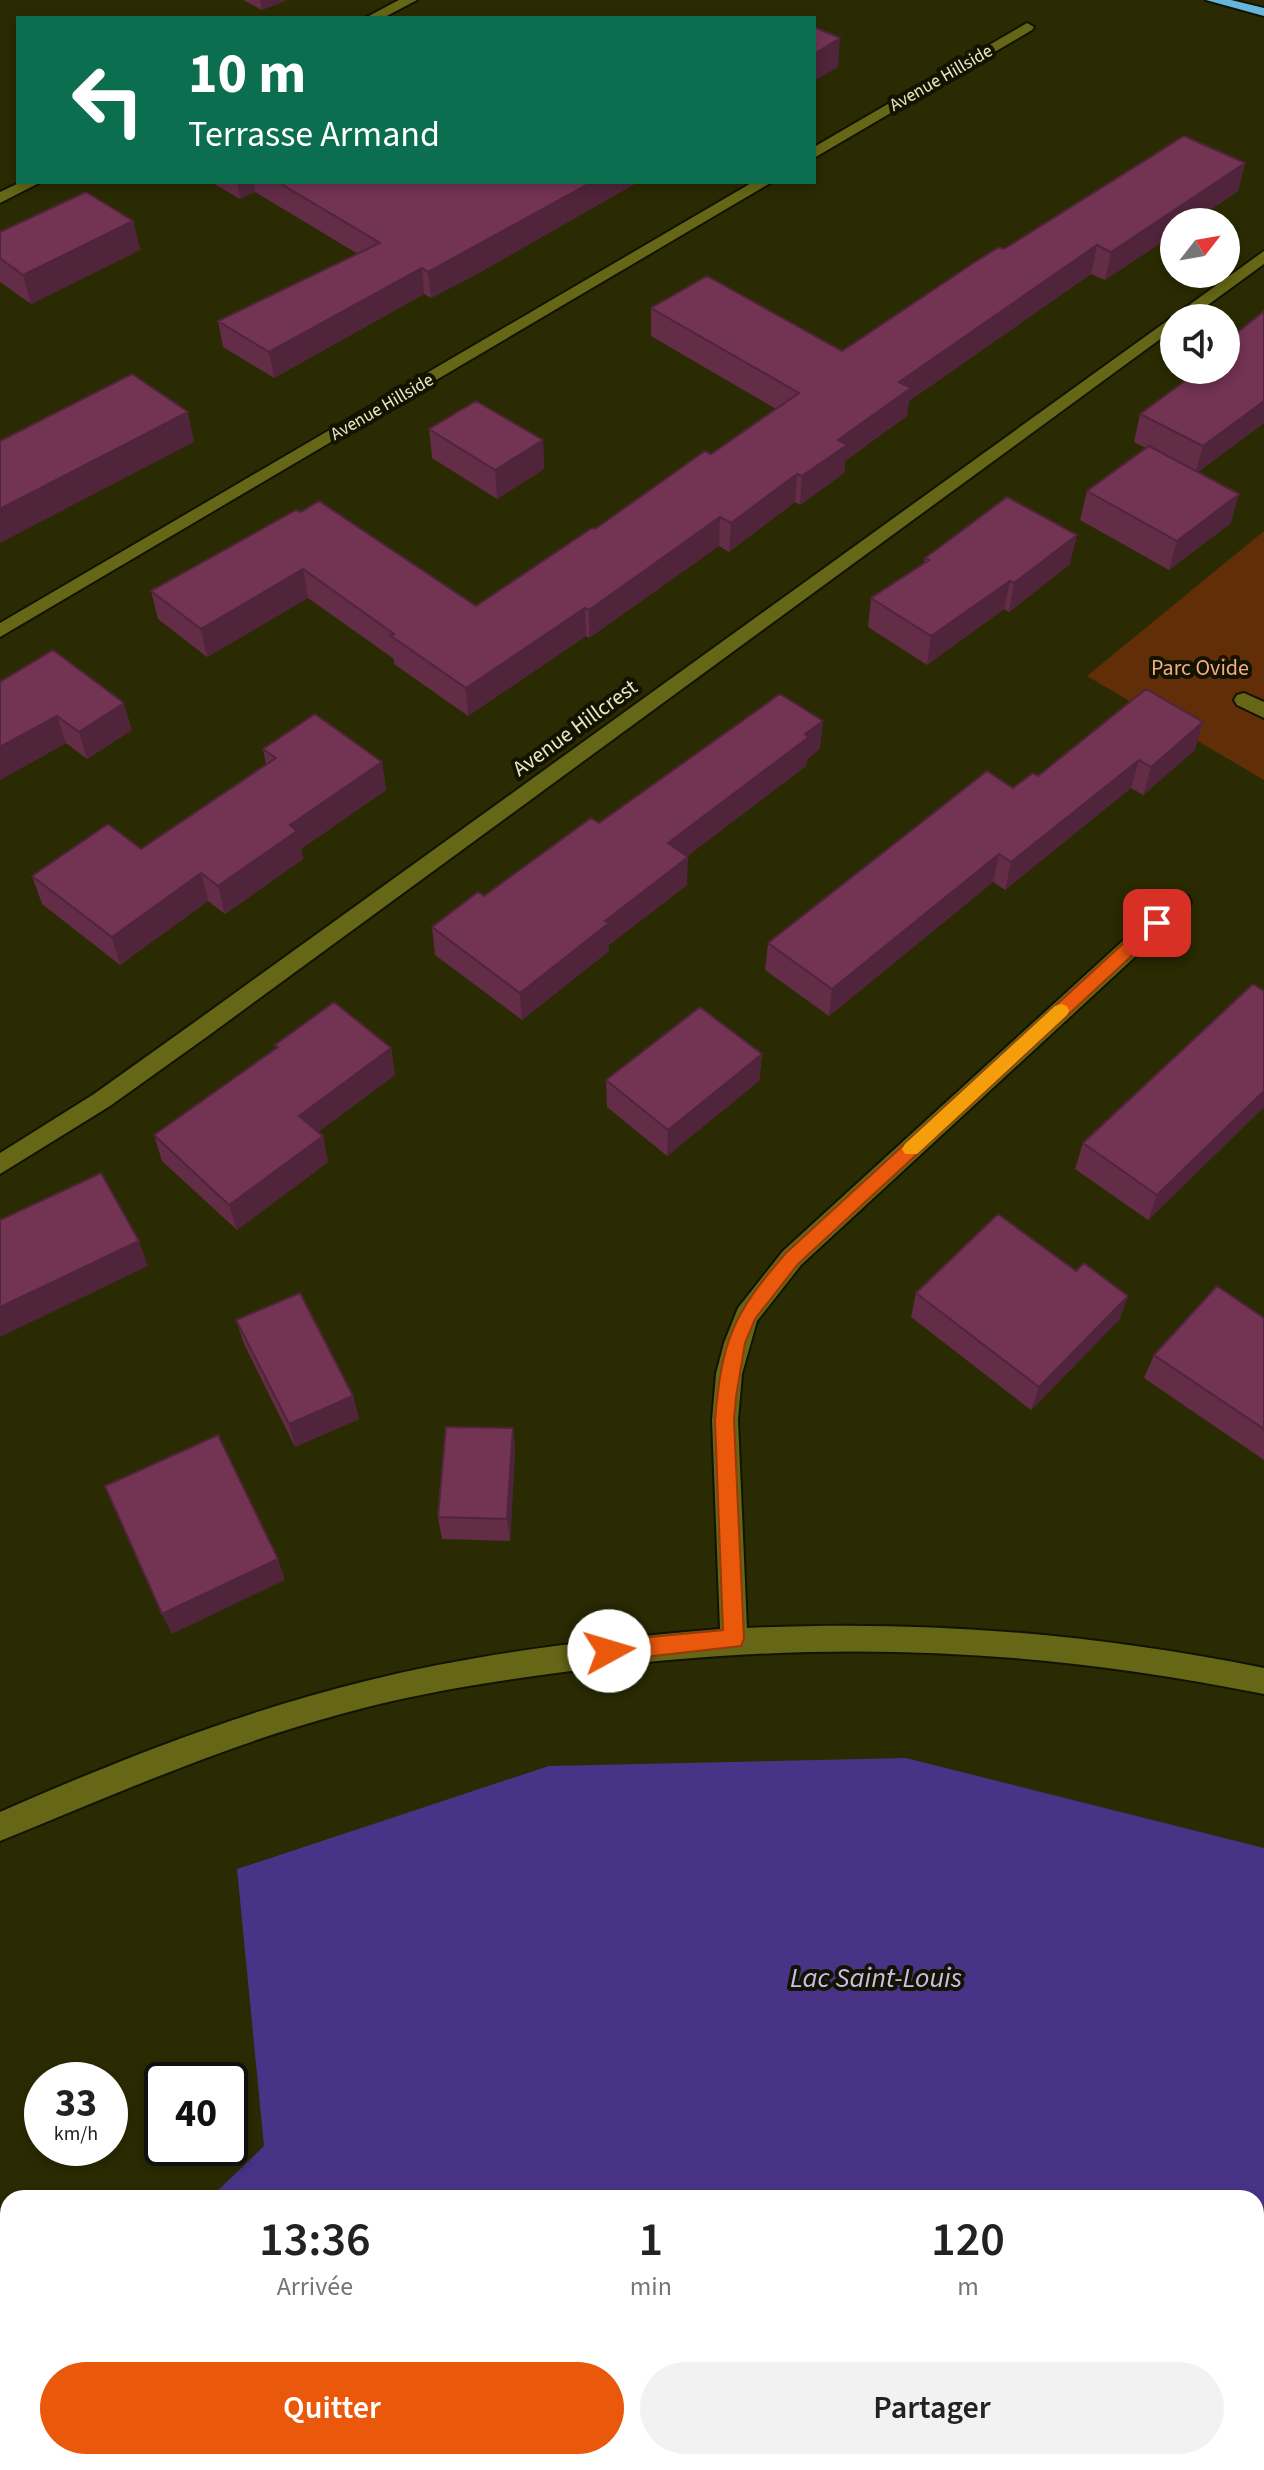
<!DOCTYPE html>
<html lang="fr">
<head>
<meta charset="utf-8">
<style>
	:root { --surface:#fff; --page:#f2f2f2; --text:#222; --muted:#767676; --accent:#ea580c }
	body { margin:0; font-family:"Source Sans 3",sans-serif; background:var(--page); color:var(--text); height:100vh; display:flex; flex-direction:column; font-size:30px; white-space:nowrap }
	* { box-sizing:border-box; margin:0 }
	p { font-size:26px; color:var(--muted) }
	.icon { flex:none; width:44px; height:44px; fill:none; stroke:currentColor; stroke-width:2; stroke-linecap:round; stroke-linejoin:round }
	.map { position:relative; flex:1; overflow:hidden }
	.panel { position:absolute; left:0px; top:2190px; width:1264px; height:280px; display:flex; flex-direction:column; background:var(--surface); border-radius:24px 24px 0 0; box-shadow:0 4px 12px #0003 }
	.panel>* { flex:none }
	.top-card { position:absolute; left:16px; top:16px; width:800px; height:168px; border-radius:0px; box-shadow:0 4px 12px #0003; background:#0b6e4f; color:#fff; overflow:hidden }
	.needle { width:52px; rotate:59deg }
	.tools { position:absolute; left:1160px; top:208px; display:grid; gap:16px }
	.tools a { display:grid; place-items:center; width:80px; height:80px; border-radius:50%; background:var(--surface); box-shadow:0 4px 12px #0003; font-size:40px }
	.speed { position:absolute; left:24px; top:2062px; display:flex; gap:16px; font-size:40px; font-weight:700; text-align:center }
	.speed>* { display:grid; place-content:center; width:104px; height:104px; border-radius:50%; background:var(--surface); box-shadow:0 4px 12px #0003; line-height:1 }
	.speed small { font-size:20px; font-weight:400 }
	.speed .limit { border:4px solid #111; border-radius:12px; background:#fff; color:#111 }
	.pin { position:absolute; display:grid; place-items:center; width:68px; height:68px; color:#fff; margin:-34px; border-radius:16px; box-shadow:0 4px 12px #0006 }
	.me { position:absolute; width:88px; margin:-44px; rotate:84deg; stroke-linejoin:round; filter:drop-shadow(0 0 6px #0008) }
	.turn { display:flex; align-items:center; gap:28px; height:168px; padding:0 40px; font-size:36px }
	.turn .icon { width:104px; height:104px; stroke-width:2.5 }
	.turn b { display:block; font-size:56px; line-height:68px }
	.eta { display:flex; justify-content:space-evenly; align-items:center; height:136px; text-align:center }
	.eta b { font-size:48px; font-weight:600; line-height:56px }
	.action { display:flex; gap:16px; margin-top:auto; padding:16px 40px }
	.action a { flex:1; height:92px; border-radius:48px; background:var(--accent); color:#fff; font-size:32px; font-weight:600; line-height:92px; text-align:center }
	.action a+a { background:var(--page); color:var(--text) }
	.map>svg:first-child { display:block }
	.green { fill:#622e07 }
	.water { fill:#483387 }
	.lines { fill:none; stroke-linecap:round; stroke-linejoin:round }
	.minor-casing { stroke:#121300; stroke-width:4 }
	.highway-casing { stroke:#121300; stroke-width:4 }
	.minor { fill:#656616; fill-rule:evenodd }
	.highway { fill:#65b6dc; fill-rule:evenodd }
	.wall { fill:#632c47 }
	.shaded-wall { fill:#50243a }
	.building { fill:#733353; stroke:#50243a; stroke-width:2 }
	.route { fill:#ea580c; stroke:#983908; stroke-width:2 }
	.slow { fill:#f59e0b }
	.labels { text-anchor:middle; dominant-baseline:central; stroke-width:8; stroke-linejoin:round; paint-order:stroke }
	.far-street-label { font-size:18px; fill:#e6e8c3; stroke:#131300 }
	.park-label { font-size:22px; fill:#f3ac84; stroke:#131300 }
	.street-label { font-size:22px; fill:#e6e8c3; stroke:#131300 }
	.near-water-label { font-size:28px; font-style:italic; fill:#c4beed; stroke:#131300 }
</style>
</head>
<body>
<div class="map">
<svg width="1264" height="2470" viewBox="0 0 1264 2470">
	<rect width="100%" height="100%" fill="#2a2b02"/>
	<path class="green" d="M1264,531V780L1087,676Z"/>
	<path class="water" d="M906,1758L1264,1848V2470H0V2399L8,2391V2462H1256V2198H210L264,2146L237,1869L549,1766Z"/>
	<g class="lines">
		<defs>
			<path id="minor" d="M399,0H417L383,18H365Z
				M1027,23L1034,27L1032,30L814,158V147Z
				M21,182H41L0,203V192Z
				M753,182H772L0,637V623Z
				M1264,251V264L1190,318H1174V329L208,1036L110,1106L0,1174V1153L94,1094L192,1024Z
				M1244,693L1264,702V718L1237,705L1234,700L1237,695Z
				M1180,894L1188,896L1191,902L1188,908L801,1265L757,1321L742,1374L738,1420L747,1628C924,1620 1090,1633 1264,1668V1694C1025,1646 813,1639 571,1671C494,1681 416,1693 341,1714C223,1746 113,1795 0,1841V1812C118,1760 240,1712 366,1681C481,1652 601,1639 720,1629L712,1420L716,1374L724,1343L738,1308L783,1251L1172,896Z"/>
			<path id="highway" d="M1206,0H1231L1264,8V16Z"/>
		</defs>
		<use href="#minor" class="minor-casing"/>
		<use href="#highway" class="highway-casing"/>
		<use href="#minor" class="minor"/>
		<use href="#highway" class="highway"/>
	</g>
	<path class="wall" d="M243,0H287L262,10Z
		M1245,163L1238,191L1192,222H1174V234L1105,280L1091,274L909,401L907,416L845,461L844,473L800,505L795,502L729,552L719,546L589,638L586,636L468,716L394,664V659L308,598L207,657L158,619L151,591L296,510L476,606L711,454L776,409L651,336V308L842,351L1004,249Z
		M211,182H638L477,274L431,298L424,294L274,378L223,347L218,321L358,254L255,192L240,199Z
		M133,221L140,250L31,304L0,282V232Z
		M1264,311V423L1198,472L1231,523L1169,570L1080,520L1087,491L1146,448L1134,442L1140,414L1192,376L1194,370H1226Z
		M429,429L543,440L544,469L497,499L432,458Z
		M925,558L1070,564L1009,612L1004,609L927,665L868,627L871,598L924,562Z
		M0,682L132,730L87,759L66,743L0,780Z
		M263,749L382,762L386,790L301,849L303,859L225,914L208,901L120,965L42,904L32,876L141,849L266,765Z
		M820,749L807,759L806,766L687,856V885L609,945V951L522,1020L435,955L432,927L484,896L599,823Z
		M1195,750L1143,795L1131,788L1005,890L993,882L829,1016L765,970L768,943L1013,788L1038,776Z
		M1264,991V1107L1148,1220L1075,1169L1083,1143Z
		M275,1045L391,1048L395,1075L318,1132L323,1136L328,1162L237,1230L162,1161L154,1135L276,1049Z
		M762,1054L759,1081L667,1156L607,1107L606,1080Z
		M1076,1271L1128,1296L1119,1320L1031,1410L911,1317L916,1293Z
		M1264,1318V1460L1144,1378L1154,1355Z
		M236,1320L353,1396L359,1419L295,1447L244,1344Z
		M513,1428L515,1451L510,1541L442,1539L438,1517Z"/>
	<path class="shaded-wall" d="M260,0H287L262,10Z
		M840,38L838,67L814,81V54Z
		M1245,163L1238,191L1192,222H1174V234L1105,280L1111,252Z
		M237,182H254L255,192L240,199Z
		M592,182H638L477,274L431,298L428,272Z
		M133,221L140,250L31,304L23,275Z
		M1097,245L1091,274L909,401L907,416L845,461L844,473L800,505L802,476L838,440L899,382Z
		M422,268L424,294L274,378L269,352Z
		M1264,401V423L1195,474L1203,446Z
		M188,412L194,442L0,543V509Z
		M543,440L544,469L497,499L495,470Z
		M797,474L795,502L729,552L731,523Z
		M1239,494L1231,523L1169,570L1177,541Z
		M720,517L719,546L589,638V610Z
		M1077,535L1070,564L1009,612L1014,583Z
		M303,569L308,598L207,657L201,629Z
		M1010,581L1004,609L927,665L931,636Z
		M585,608L586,636L468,716L466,688Z
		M124,703L132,730L87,759L79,732Z
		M57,716L66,743L0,780V747Z
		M823,721L820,749L807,759L806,766L668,871V843Z
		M1203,722L1195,750L1143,795L1151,767Z
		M1139,760L1131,788L1005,890L1011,862Z
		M382,762L386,790L301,849L303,859L225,914L218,886L290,825Z
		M999,854L993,882L829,1016L832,989Z
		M688,857L687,885L609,945V951L522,1020L520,993L605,921Z
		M201,873L208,901L120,965L112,937Z
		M391,1048L395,1075L305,1142L299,1116Z
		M762,1054L759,1081L667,1156L668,1130Z
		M1264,1091V1107L1148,1220L1157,1195Z
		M323,1136L328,1162L237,1230L229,1205Z
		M139,1241L148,1266L0,1337V1307Z
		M1128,1296L1119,1320L1031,1410L1039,1387Z
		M353,1396L359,1419L295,1447L289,1424Z
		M513,1428L515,1451L510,1541L507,1519Z
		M278,1559L285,1580L172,1634L162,1614Z"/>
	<path class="building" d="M814,27L840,38L814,54Z
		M1184,136L1245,163L1111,252L1097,245L899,382L911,388L838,440L847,445L802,476L797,474L731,523L720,517L589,610L585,608L466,688L391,636L394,634L303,569L201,629L151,591L296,510L301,512L319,501L476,606L592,528L595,529L705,451L711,454L799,393L651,308L707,276L842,351L972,264L999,247L1004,249Z
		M278,182H592L428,272L422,268L269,352L218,321L380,243Z
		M86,192L133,221L23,275L0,258V232Z
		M1264,311V401L1203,446L1140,414L1200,370H1226V342Z
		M132,374L188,412L0,509V441Z
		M476,401L543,440L495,470L429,429Z
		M1149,446L1239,494L1177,541L1087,491Z
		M1007,497L1077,535L1014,583L1010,581L931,636L871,598L929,560L925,558Z
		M53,650L124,703L79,732L57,716L0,747V682Z
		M1146,689L1203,722L1151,767L1139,760L1011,862L999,854L832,989L768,943L987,771L1013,788L1033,773L1038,776Z
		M780,694L823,721L805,734L809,737L668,843L688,857L605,921L609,923L520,993L432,927L478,892L484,896L591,818L599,823Z
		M315,714L382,762L290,825L297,831L218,886L201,873L112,937L32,876L108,824L141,849L276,758L263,749Z
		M1253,984L1264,991V1091L1157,1195L1083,1143Z
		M334,1002L391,1048L299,1116L323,1136L229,1205L154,1135L278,1047L275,1045Z
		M700,1007L762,1054L668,1130L606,1080Z
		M101,1173L139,1241L0,1307V1220Z
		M998,1214L1076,1271L1084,1263L1128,1296L1039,1387L916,1293Z
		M1217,1286L1264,1318V1429L1154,1355Z
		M300,1293L353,1396L289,1424L236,1320Z
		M446,1427L513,1428L507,1519L438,1517Z
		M218,1435L278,1559L162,1614L105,1486Z"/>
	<path class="route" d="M1157,917L1165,923L1163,927L798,1264L755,1319L745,1343L736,1397L734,1420L744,1639L741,1646L609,1661L602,1658L599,1651L602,1644L609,1641L723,1630L715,1420C722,1339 733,1314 786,1253L1151,918Z"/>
	<path class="slow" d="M1061,1004L1067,1006L1069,1011L1067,1015L917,1154H905L902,1149L905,1144L1055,1006Z"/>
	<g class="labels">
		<g class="far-street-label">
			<text transform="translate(941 78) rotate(-30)">Avenue Hillside</text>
			<text transform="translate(382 407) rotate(-30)">Avenue Hillside</text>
		</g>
		<g class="park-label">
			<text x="1200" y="668">Parc Ovide</text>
		</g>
		<g class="street-label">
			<text transform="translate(575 728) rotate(-36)">Avenue Hillcrest</text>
		</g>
		<g class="near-water-label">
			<text x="876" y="1978">Lac Saint-Louis</text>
		</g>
	</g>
</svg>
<div class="tools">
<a><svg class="needle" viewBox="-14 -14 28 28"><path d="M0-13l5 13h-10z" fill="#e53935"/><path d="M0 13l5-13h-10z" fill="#767676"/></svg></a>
<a><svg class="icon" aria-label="sound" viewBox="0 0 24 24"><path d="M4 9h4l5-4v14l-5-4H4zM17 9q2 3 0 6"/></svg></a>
</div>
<div class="speed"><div>33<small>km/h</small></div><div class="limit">40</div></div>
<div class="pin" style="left:1157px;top:923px;background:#d93025"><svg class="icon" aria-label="arrive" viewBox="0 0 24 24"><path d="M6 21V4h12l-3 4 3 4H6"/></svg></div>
<svg class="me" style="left:609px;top:1651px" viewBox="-20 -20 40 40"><circle r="19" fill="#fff"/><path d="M0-13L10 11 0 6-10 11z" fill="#ea580c"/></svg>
<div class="top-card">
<div class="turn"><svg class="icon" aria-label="left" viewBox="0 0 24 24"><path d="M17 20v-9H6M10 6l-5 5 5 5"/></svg><div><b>10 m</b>Terrasse Armand</div></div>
</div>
<section class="panel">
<div class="eta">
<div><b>13:36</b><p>Arrivée</p></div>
<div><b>1</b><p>min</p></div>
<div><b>120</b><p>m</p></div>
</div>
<div class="action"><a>Quitter</a><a>Partager</a></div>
</section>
</div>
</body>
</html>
